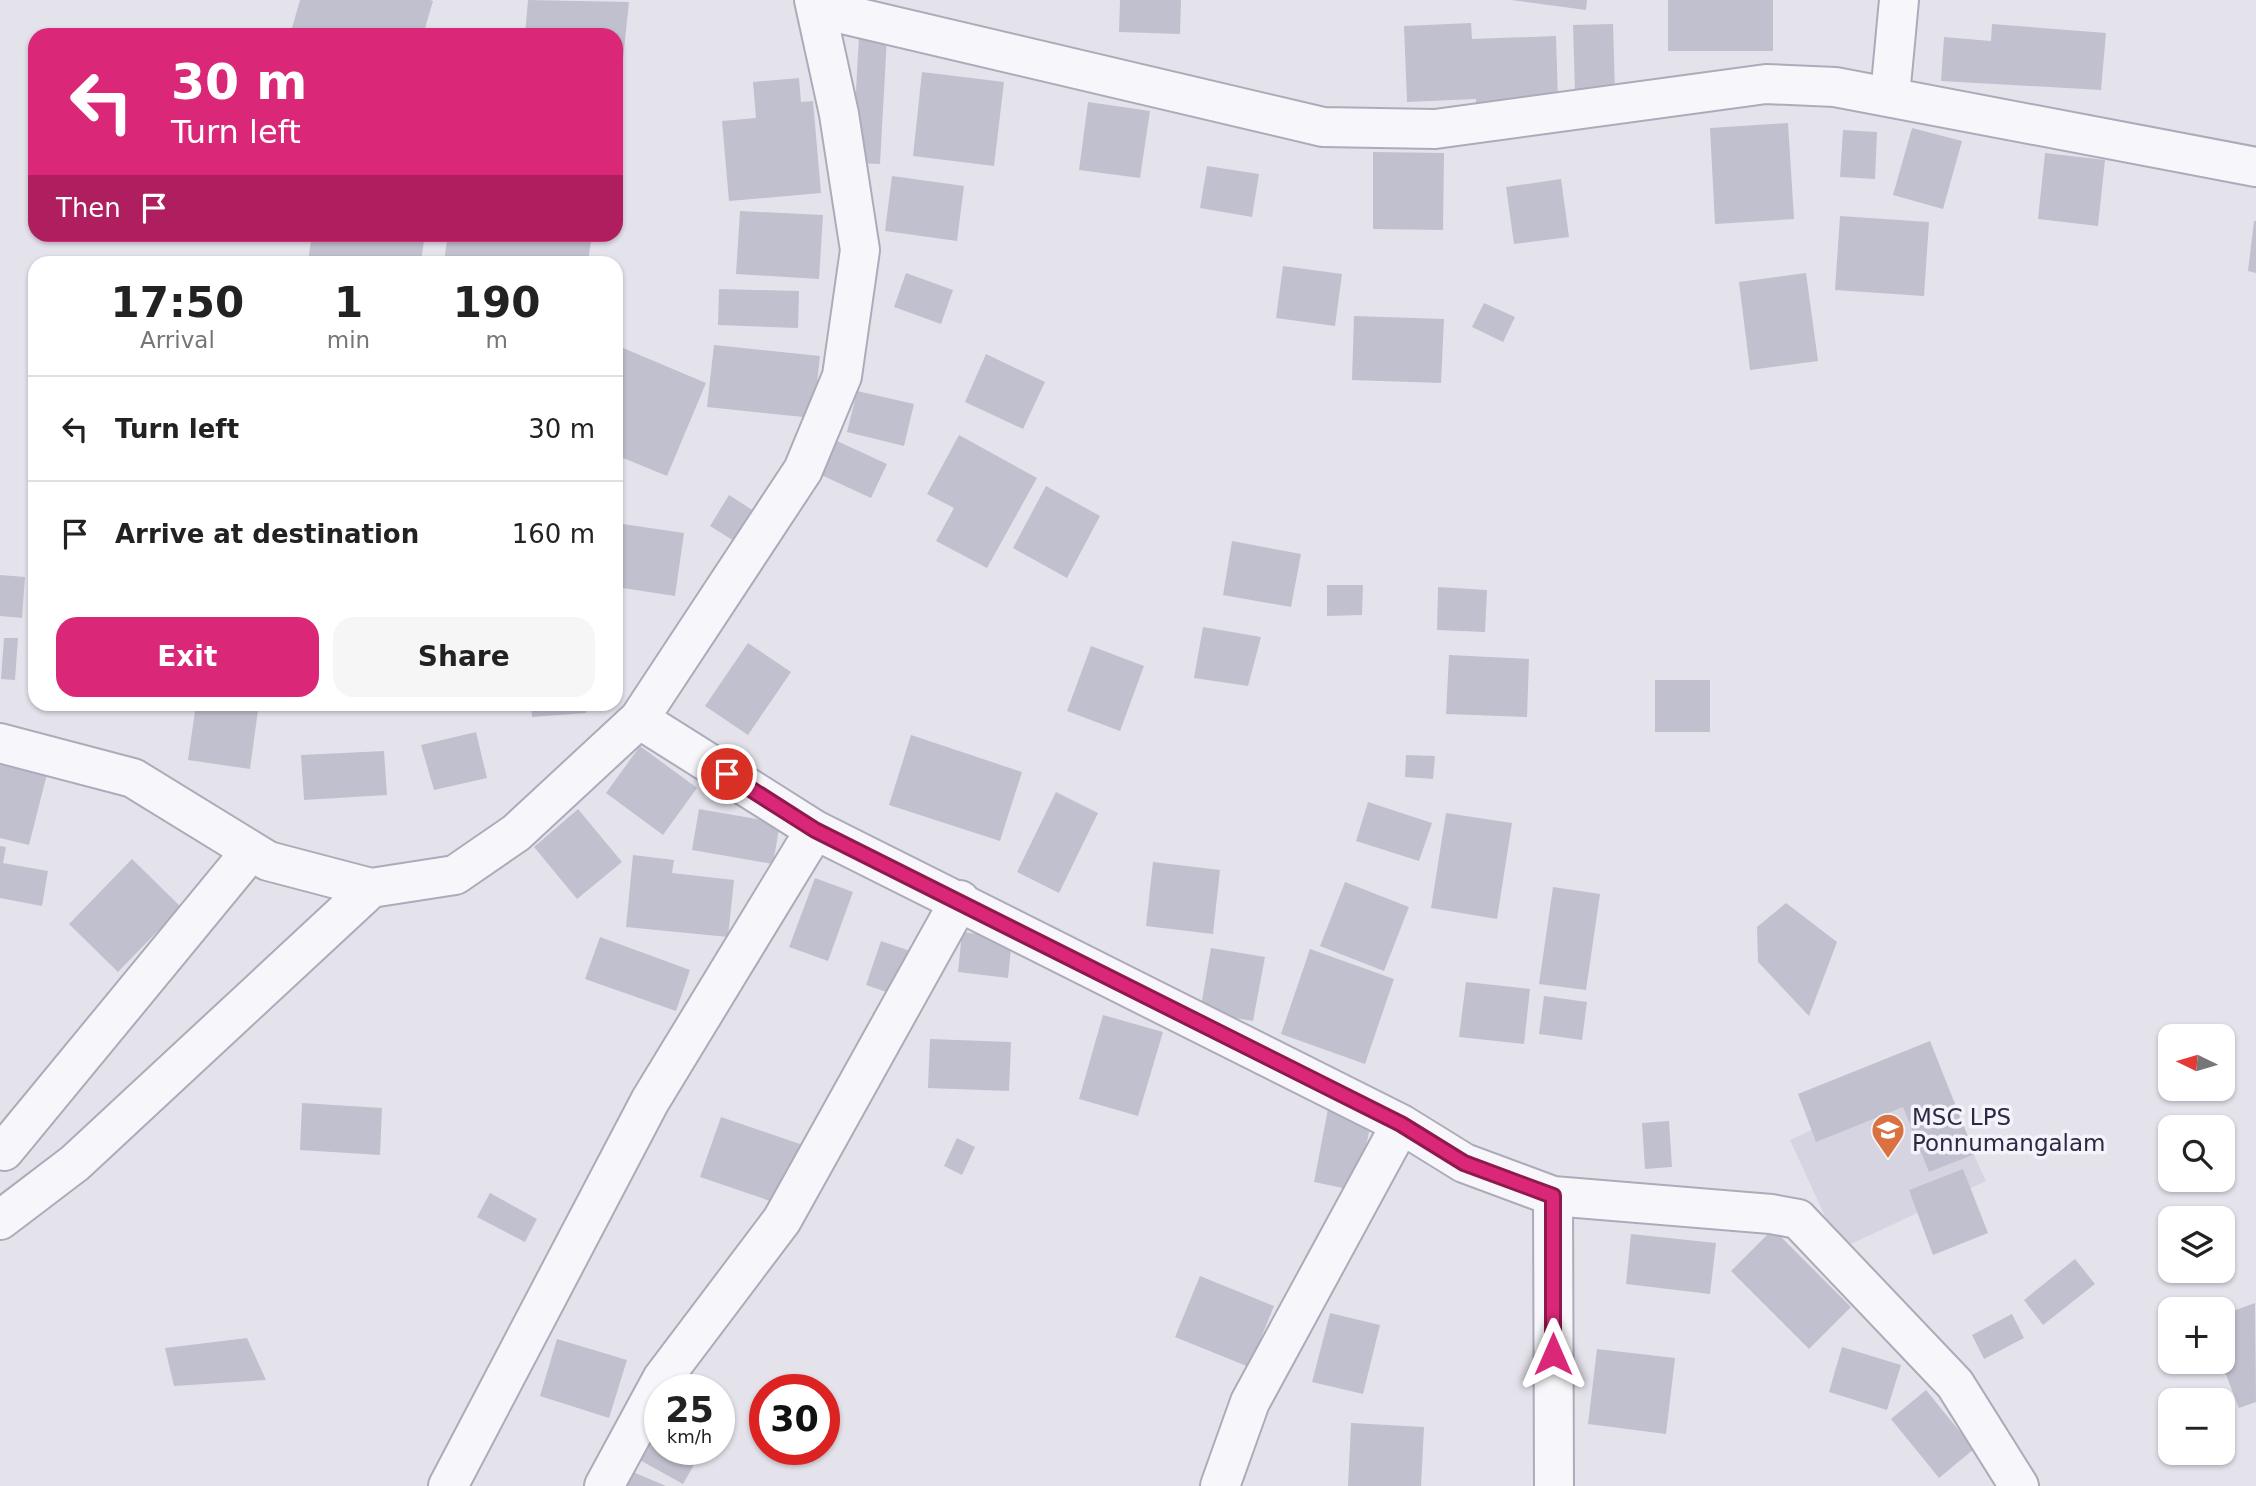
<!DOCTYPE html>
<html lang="en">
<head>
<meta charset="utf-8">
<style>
	:root { --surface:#fff; --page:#f6f6f6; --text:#222; --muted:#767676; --line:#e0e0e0; --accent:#db2777 }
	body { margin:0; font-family:"DejaVu Sans",sans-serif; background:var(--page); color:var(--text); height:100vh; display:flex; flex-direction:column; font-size:26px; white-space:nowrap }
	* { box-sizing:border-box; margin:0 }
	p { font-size:23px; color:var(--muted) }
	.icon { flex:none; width:38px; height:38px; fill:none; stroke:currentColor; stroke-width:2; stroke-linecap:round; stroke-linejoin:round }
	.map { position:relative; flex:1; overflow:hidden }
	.side { position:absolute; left:28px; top:256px; width:595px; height:455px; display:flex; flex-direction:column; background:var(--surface); border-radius:21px; box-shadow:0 2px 5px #0004 }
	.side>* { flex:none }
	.guide { position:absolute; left:28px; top:28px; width:595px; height:214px; border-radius:21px; box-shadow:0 2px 5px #0004; background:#db2777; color:#fff; overflow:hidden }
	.needle { width:46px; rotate:275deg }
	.tools { position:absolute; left:2158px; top:1024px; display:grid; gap:14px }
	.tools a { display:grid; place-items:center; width:77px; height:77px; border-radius:14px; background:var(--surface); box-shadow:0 2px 5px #0004; font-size:35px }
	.speed { position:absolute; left:644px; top:1374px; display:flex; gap:14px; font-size:35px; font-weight:700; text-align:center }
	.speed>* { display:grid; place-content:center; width:91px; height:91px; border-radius:50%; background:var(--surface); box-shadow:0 2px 5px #0004; line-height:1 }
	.speed small { font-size:18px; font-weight:400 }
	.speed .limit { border:10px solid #d22; background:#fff; color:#111 }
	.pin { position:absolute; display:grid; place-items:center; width:60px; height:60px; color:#fff; margin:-30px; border:4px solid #fff; border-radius:50%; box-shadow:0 2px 7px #0007 }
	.me { position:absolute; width:77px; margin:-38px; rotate:0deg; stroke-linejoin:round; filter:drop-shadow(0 0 5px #0008) }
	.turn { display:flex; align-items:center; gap:24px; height:147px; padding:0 28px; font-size:32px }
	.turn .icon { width:91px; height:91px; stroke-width:2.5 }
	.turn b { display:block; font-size:49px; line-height:60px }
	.then { display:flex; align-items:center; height:66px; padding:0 28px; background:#0003; gap:14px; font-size:26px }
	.eta { display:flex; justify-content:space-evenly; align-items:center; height:119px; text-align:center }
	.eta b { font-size:42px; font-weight:600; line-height:49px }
	.button { display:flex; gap:14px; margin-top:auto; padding:14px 28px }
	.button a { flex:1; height:80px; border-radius:21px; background:var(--accent); color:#fff; font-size:28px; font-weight:600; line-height:80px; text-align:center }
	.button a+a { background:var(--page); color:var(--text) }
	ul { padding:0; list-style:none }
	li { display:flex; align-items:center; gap:21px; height:105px; padding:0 28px; border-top:2px solid var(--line) }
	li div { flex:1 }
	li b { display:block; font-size:26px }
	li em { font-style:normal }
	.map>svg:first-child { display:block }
	.built { fill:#d6d4e1 }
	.building { fill:#c1c0cf }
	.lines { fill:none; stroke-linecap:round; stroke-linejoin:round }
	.minor-casing { stroke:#adabba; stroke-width:42 }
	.minor { stroke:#f7f6fa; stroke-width:38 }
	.route-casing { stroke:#8e194d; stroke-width:18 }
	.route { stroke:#db2777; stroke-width:12 }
	.labels { text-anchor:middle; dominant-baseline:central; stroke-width:7; stroke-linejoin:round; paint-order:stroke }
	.poi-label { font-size:23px; fill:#2c2946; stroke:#f3f3f9; text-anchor:start }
</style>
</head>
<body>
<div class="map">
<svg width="2256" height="1486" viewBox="0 0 2256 1486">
	<rect width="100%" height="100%" fill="#e4e3ec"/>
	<path class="built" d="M1935,1072L1986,1181L1840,1249L1790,1140Z"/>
	<path class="building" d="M300,0H430L433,1L423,35H290Z
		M528,0L629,2L621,78L616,77V35H525Z
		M1120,0H1181L1180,34L1119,32Z
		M1511,0H1587L1586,10Z
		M1668,0H1773V51H1668Z
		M1471,23L1472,39L1556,36L1558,101L1476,105V99L1407,102L1404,26Z
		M1613,24L1615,93L1575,94L1573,25Z
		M1992,24L2106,33L2101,90L1941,81L1944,37L1991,41Z
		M859,36L887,37L880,164L852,163Z
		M922,72L1004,82L994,166L913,156Z
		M799,78L801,102L813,101L821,193L729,201L722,121L756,118L753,82Z
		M1088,102L1150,111L1140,178L1079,170Z
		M1788,123L1794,219L1715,224L1710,128Z
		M1912,128L1962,141L1943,209L1893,195Z
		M1843,130L1877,132L1875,179L1840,177Z
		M1373,152L1444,153L1443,230L1373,229Z
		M2045,153L2105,160L2098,226L2038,219Z
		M1207,166L1259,174L1252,217L1200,208Z
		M892,176L964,186L957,241L885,231Z
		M1561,179L1569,237L1514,244L1506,187Z
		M740,211L823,215L819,279L736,274Z
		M1840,216L1929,222L1924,296L1835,290Z
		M2254,221H2256V273L2248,271Z
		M312,234H425L421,262H308Z
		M448,234H592L588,262H444Z
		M1283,266L1342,274L1335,326L1276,318Z
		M906,273L953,290L941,324L894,307Z
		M1806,273L1818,361L1750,370L1739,282Z
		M719,289L799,291L798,328L718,325Z
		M1484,303L1515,317L1503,342L1472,327Z
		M1354,316L1444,319L1441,383L1352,380Z
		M616,345L706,383L667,476L616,455Z
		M714,345L820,356L813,418L707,407Z
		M986,354L1045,382L1023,429L965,402Z
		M857,391L914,404L904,446L847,432Z
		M959,435L1037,478L987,568L936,541L954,508L927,494Z
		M835,440L887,464L871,498L819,474Z
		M1046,486L1100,516L1067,578L1013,548Z
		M729,495L754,511L734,541L710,526Z
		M616,523L684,533L675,596L616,587Z
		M1232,541L1301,554L1291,607L1223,595Z
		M0,575L25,577L22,618L0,616Z
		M1327,585H1363L1362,615L1327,616Z
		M1438,587L1487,590L1485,632L1437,630Z
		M1203,627L1261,637L1248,686L1194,678Z
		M4,638H18L15,680L1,679Z
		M748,643L791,672L748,735L705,706Z
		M1091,646L1144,666L1120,731L1067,711Z
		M1449,655L1529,659L1527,717L1446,714Z
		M1655,680H1710V732H1655Z
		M196,704L258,710L250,769L188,760Z
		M531,704H585L586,713L532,717Z
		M476,732L487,778L434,790L421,745Z
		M911,735L1022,772L1000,841L889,805Z
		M640,746L697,788L663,835L606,793Z
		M384,751L387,795L304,800L301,755Z
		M1406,755L1435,756L1433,779L1405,777Z
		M0,762L47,774L29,845L0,838Z
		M1056,792L1098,813L1059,893L1017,872Z
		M1368,802L1432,823L1419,861L1356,841Z
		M578,809L622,862L577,899L534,847Z
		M699,809L780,823L773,864L692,850Z
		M1446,813L1512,823L1497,919L1431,908Z
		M0,846L6,847L3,863L48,871L42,906L0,898Z
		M633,855L674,860L672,873L734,880L728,937L626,927Z
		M132,859L181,907L118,972L69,924Z
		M1153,862L1220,870L1213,934L1146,926Z
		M815,878L853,892L828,961L789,947Z
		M1345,882L1409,907L1384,971L1320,946Z
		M1553,887L1600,894L1586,990L1539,984Z
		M1786,903L1837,942L1809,1016L1758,962L1757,927Z
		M962,932L1012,938L1008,978L958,972Z
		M600,937L690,970L676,1011L585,979Z
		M881,941L916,953L901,997L866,985Z
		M1211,948L1265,957L1253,1021L1200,1012Z
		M1310,949L1394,979L1365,1064L1281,1034Z
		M1466,982L1530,989L1524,1044L1459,1037Z
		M1544,996L1587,1002L1582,1040L1539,1034Z
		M1103,1015L1163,1032L1138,1116L1079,1099Z
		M930,1039L1011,1042L1009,1091L928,1088Z
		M1930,1041L1975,1154L1929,1172L1903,1107L1816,1142L1798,1094Z
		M302,1103L382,1108L380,1155L300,1150Z
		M1328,1109L1372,1117L1357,1191L1314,1182Z
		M721,1117L800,1144L779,1204L700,1177Z
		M1669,1121L1672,1167L1645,1169L1642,1123Z
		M957,1138L975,1147L962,1175L944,1166Z
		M1963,1169L1988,1233L1933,1255L1909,1190Z
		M490,1193L537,1219L525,1242L477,1217Z
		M1773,1229L1851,1307L1809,1349L1731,1271Z
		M1631,1234L1716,1243L1710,1294L1626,1284Z
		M2075,1259L2095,1284L2043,1325L2024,1300Z
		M1200,1276L1274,1306L1249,1367L1175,1337Z
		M2255,1303L2256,1402L2239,1408L2221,1362L2222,1315Z
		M1330,1313L1380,1325L1363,1394L1312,1382Z
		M2012,1314L2024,1338L1984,1359L1972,1335Z
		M247,1338L266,1380L174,1386L165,1348Z
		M557,1339L627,1360L609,1418L540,1396Z
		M1842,1347L1901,1365L1887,1410L1829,1392Z
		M1597,1349L1675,1358L1666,1434L1588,1424Z
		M1926,1390L1974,1449L1939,1478L1891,1419Z
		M660,1420V1449H703L683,1484L638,1459Z
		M1351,1423L1424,1427L1421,1486H1348Z
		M626,1469L666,1486H619Z"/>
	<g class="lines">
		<defs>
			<path id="minor" d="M814,0L839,114L860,250L842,376L803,470L639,719L815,830L1401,1124L1464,1163L1553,1196L1771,1214L1798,1219L1955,1384L2019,1486
				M817,8L1323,127L1435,129L1766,84L1835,87L2256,167
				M1890,96L1899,0
				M0,743L133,778L268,861L371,888L455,875L516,833L639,719
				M4,1151L251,851
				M1553,1196L1554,1486
				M0,1220L75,1163L371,888
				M448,1486L650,1101L815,830
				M604,1486L662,1379L782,1220L960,900
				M1220,1486L1250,1402L1401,1124"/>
		</defs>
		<use href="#minor" class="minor-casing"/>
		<use href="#minor" class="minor"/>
	</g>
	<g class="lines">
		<defs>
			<path id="route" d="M727,774L815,830L1401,1124L1464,1163L1553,1196V1354"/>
		</defs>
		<use href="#route" class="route-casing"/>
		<use href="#route" class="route"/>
	</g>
	<defs>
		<symbol id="school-pin" viewBox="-11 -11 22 30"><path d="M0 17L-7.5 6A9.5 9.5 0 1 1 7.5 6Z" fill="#d97240" stroke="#f3f3f9"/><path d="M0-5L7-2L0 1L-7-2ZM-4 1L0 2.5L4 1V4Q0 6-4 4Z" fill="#fff"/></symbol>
	</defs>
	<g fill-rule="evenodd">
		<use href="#school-pin" x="1869" y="1111" width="38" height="52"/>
	</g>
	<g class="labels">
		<g class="poi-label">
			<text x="1912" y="1117">MSC LPS<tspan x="1912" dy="26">Ponnumangalam</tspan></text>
		</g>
	</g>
</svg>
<div class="tools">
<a><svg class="needle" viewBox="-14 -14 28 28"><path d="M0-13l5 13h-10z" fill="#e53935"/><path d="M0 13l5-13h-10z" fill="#767676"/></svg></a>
<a><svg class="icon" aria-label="search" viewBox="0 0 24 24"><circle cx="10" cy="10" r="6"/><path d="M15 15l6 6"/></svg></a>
<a><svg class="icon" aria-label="layers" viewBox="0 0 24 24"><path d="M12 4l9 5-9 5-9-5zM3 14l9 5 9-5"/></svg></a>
<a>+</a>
<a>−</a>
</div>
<div class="speed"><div>25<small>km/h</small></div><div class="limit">30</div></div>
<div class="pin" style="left:727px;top:774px;background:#d93025"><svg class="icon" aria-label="arrive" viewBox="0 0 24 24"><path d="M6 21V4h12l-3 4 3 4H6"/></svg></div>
<svg class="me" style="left:1553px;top:1354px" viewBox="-20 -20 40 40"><path d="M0-17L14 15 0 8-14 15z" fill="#db2777" stroke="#fff" stroke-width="4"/></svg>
<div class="guide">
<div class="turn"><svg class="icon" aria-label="left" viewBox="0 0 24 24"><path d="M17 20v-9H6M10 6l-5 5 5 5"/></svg><div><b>30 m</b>Turn left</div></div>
<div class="then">Then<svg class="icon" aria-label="arrive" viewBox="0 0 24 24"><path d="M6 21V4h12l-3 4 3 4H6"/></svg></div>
</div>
<section class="side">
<div class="eta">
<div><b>17:50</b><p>Arrival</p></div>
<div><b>1</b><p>min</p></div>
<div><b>190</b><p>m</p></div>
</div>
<ul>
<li><svg class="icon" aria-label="left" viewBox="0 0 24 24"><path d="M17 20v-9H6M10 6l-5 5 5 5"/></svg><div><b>Turn left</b></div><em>30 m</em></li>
<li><svg class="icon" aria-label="arrive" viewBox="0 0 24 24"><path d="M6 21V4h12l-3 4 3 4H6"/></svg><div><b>Arrive at destination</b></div><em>160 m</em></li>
</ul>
<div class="button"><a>Exit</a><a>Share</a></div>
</section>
</div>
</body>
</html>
